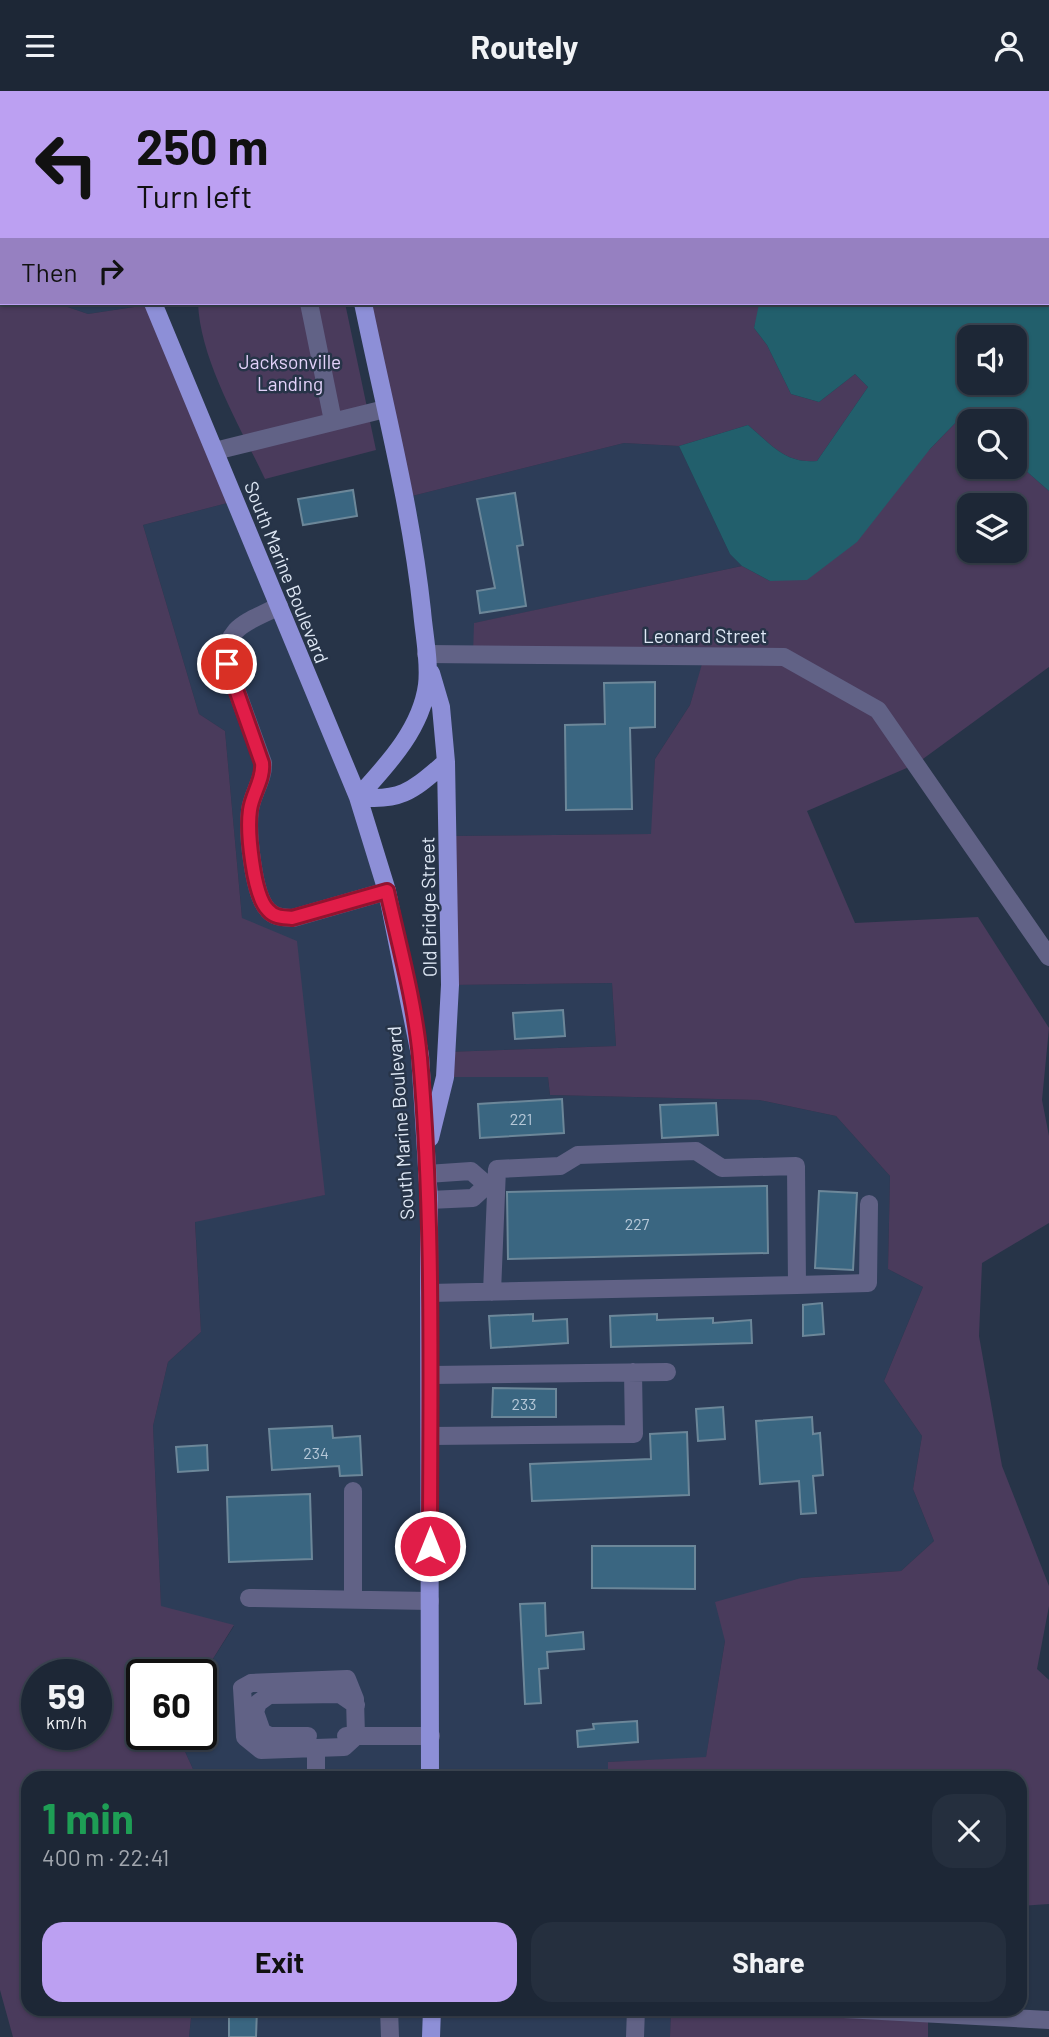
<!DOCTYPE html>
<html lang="en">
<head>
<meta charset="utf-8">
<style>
	:root { --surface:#1d2736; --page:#252f3e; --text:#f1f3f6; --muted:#a0a5ad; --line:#3b4451; --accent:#bca0f2 }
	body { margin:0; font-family:Barlow,sans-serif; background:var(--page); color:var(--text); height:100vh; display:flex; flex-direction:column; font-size:26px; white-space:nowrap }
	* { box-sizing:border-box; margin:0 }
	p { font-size:23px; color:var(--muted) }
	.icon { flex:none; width:38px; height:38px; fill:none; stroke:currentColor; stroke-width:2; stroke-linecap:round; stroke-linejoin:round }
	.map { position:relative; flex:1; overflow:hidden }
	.sheet { position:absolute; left:21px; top:1680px; width:1006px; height:245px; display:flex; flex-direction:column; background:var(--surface); border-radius:21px; box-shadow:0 2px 5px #0004,0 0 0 2px var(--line) }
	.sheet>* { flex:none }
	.banner { position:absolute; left:0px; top:0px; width:1050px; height:214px; box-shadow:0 2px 5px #0004,0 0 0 2px var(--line); background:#bca0f2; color:#111; overflow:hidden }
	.buttons { position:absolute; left:957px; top:234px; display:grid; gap:14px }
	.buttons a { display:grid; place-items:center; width:70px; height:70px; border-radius:14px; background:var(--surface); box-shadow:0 2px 5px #0004,0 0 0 2px var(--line); font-size:35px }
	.speed { position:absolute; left:21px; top:1568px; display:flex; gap:14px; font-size:35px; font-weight:700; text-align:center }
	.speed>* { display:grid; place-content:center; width:91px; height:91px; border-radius:50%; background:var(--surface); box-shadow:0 2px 5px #0004,0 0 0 2px var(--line); line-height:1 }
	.speed small { font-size:18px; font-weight:400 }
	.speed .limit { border:4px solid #111; border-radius:10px; background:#fff; color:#111 }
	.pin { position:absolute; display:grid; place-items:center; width:60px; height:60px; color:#fff; margin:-30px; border:4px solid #fff; border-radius:50%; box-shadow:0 2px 7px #0007 }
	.me { position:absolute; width:77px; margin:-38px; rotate:0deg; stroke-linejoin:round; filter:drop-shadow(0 0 5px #0008) }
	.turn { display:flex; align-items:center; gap:24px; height:147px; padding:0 21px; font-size:32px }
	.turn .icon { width:91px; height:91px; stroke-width:2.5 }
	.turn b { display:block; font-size:49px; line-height:60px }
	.then { display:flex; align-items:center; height:66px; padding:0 21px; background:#0003; gap:14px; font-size:26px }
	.round { display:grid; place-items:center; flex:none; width:74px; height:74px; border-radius:21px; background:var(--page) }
	.headline { display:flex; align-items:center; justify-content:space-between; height:119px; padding:0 21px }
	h1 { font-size:42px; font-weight:700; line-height:52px; color:#1e9e55 }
	.action { display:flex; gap:14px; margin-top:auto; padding:14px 21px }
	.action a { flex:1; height:80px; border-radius:21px; background:var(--accent); color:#111; font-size:28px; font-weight:700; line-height:80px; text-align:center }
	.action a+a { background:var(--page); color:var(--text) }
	header { display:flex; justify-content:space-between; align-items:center; height:91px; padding:0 21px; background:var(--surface); font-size:32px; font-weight:700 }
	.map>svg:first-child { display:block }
	.built { fill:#2d3d58 }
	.green { fill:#4a3b5c; fill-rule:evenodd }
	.water { fill:#225f6c; fill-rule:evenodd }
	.building { fill:#3a6681; stroke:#6c8799; stroke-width:2 }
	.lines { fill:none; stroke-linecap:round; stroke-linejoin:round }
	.minor { stroke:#616286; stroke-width:18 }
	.major { stroke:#8d8fd7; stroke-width:18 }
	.route-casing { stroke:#92132f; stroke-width:18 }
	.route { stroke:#e11d48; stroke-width:12 }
	.labels { text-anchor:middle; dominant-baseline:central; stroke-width:5; stroke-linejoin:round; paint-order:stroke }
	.number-label { font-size:16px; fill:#b6c8d8 }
	.park-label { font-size:19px; fill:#e3d2fa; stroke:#273448 }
	.street-label { font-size:19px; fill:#dfe8f5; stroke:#273448 }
</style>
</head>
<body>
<header><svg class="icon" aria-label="menu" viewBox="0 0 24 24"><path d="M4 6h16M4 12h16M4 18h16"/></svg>Routely<svg class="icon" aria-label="person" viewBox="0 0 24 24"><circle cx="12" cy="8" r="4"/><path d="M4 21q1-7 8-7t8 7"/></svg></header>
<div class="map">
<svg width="1049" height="1946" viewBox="0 0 1049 1946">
	<rect width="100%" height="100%" fill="#273448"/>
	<path class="built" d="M56,212H153L154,213L88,223Z
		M624,352L679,355L730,463L742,475L475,532L705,565L690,614L655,668L652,743L447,745L446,671L404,407Z
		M235,410L358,706L404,873L425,1064L445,986H548L550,1004L759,1009L836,1025L890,1085L888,1178L923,1196L884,1290L922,1345L913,1398L934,1450L901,1480L801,1487L725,1550L706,1667L608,1671V1687H197L177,1643H201V1587L234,1535L161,1516L153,1335L168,1271L201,1241L195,1130L324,1104L242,827L225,640L199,623L143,434Z
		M612,892L616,955L446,961L450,894Z
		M192,1918H671L670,1946H189Z"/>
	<path class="green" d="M0,193L2,212H56L88,223L154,213L235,410L143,434L199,623L225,640L242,827L297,850L325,1104L195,1131L201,1241L168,1271L153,1335L161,1515L234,1534L201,1587V1584H142V1643H177L197,1687H28V1918H192L189,1946H13L0,1899ZM37,1584H96V1643H37Z
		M198,212H345L376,359L265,388C241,337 200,269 198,212Z
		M363,212H761L754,237L767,254L791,303L819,311L855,283L868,296L817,370C785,373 772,354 748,334L679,355L624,352L404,407Z
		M963,324L971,331L970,376H1015V370L1049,400V576L916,673L807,720L855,832L978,826L1049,937L1042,1009L1049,1045V1132L982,1172L979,1245L1002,1375L1049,1495V1515L1037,1578L1049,1589V1813L1020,1815V1687H608V1671L706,1666L725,1550L715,1511L801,1487L901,1480L934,1450L913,1398L922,1345L884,1290L923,1196L888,1178L890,1085L836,1025L759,1009L550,1004L548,986H445L446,961L616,955L612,892L450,894L447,745L651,743L655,668L690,614L704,566L473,564L474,532L742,475L770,490L930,358ZM970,415H1015V460H970Z
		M671,1918H844L928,1922V1946H670Z"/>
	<path class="water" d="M705,0H1049V400L1015,370V331H971L963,324L930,358L857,451L807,489L770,490L742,475L730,463L679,355L748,334C772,354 785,373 817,370L868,296L855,283L819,311L791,303L767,254L754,237L759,213L1048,212V2ZM970,247H1015V292H970Z"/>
	<path class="building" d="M353,399L357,425L303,434L298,408Z
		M515,402L523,454L517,455L526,515L480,522L477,500L495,497L477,408Z
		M655,591V636L630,637L632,718L566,719L565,634L605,633L604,592Z
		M563,919L565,945L515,948L513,922Z
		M562,1008L564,1042L480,1047L478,1013Z
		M716,1012L718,1044L662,1047L660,1014Z
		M767,1095L768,1162L508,1168L507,1101Z
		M819,1100L857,1102L853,1179L815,1177Z
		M822,1212L824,1243L803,1245V1214Z
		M533,1223V1230L567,1228L568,1252L491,1257L489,1225Z
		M657,1223V1229L713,1227V1232L751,1229L752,1252L611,1256L610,1225Z
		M493,1297L556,1298V1326H492Z
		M723,1316L725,1348L698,1350L696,1318Z
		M812,1326L813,1343L820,1342L823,1384L813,1385L816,1422L801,1423L799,1390L760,1393L756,1330Z
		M332,1335L333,1347L360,1345L362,1384L340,1385L339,1375L272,1379L269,1338Z
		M687,1341L689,1404L532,1410L530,1373L651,1368L650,1343Z
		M207,1354L208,1379L178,1381L176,1356Z
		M310,1403L312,1468L229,1471L227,1406Z
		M592,1455H695V1498L592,1497Z
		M545,1512L546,1545L583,1541L584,1558L547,1561L548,1577L539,1578L541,1612L525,1613L520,1513Z
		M637,1630L638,1651L578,1656L577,1640L594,1638L593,1633Z
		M229,1918H257L256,1946H229Z"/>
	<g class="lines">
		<path class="minor" d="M1,0L2,2
			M163,0V2
			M237,0L238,2
			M309,212L333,330
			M215,360L385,318
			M279,515C249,531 224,534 227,573L263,672C264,688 252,703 250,719C247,740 253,804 268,819C275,827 283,826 293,827L387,800
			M426,563L784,566L878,619L1049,866
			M427,1083L471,1080L487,1094
			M429,1109L473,1107L487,1094L496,1093
			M797,1194L868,1192L869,1113
			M429,1202L797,1194L796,1075L722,1077L696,1060L578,1064L560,1075L497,1078L492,1201
			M431,1284L667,1281
			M431,1345L634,1343L633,1281
			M249,1507L430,1510
			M353,1508V1400
			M347,1588L355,1608L356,1645L344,1656L261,1659L245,1646L242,1597L251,1592Z
			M308,1645H270L262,1641L255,1621L258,1612L269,1604L340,1603L356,1614
			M346,1645H431
			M316,1657V1687
			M389,1918L390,1946
			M844,1918L1049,1929
			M635,1946L636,1918"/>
		<path class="major" d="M65,0L66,2
			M318,0V2
			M153,212L358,706L387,800L420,964L429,1109L430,1687
			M358,706C386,675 421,639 427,594C430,571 424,544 422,520C411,416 384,314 363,212
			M358,706C403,711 414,698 446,671
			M430,1047L445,986L450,894L446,671L441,616L431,582
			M431,1946L432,1918"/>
	</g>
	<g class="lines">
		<defs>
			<path id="route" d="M227,573L262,672C264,688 252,703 250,719C247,740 253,804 268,819C275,827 283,826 292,827L387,800C399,854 415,911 420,967C434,1129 430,1292 430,1455"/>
		</defs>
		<use href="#route" class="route-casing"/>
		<use href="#route" class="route"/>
	</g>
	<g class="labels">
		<g class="number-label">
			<text x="521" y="1027">221</text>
			<text x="637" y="1132">227</text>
			<text x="524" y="1312">233</text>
			<text x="316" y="1361">234</text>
		</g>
		<g class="park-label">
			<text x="290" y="270">Jacksonville<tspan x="290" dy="22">Landing</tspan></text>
		</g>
		<g class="street-label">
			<text transform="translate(287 481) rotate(68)">South Marine Boulevard</text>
			<text x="705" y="544">Leonard Street</text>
			<text transform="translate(428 816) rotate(-91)">Old Bridge Street</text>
			<text transform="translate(400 1032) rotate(-94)">South Marine Boulevard</text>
		</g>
	</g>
</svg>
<div class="buttons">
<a><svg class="icon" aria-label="sound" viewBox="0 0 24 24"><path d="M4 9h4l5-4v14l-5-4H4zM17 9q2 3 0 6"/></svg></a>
<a><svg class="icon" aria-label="search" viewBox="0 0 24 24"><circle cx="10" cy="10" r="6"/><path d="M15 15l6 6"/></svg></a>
<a><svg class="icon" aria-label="layers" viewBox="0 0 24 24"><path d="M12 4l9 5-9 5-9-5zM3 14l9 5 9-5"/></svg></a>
</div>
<div class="speed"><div>59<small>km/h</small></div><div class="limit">60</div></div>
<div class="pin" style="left:227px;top:573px;background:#d93025"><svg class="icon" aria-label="arrive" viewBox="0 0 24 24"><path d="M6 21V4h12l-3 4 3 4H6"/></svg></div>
<svg class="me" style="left:430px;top:1455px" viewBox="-20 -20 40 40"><circle r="17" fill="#e11d48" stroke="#fff" stroke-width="3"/><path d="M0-11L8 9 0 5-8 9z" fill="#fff"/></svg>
<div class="banner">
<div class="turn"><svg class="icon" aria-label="left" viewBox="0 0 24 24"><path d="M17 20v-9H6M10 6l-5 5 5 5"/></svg><div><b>250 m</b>Turn left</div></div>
<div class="then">Then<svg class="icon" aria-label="right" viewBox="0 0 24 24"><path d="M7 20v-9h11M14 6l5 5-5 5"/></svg></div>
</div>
<section class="sheet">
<div class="headline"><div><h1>1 min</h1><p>400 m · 22:41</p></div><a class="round"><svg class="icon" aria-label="close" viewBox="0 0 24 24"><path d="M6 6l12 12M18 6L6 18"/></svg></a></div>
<div class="action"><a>Exit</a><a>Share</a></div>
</section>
</div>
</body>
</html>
